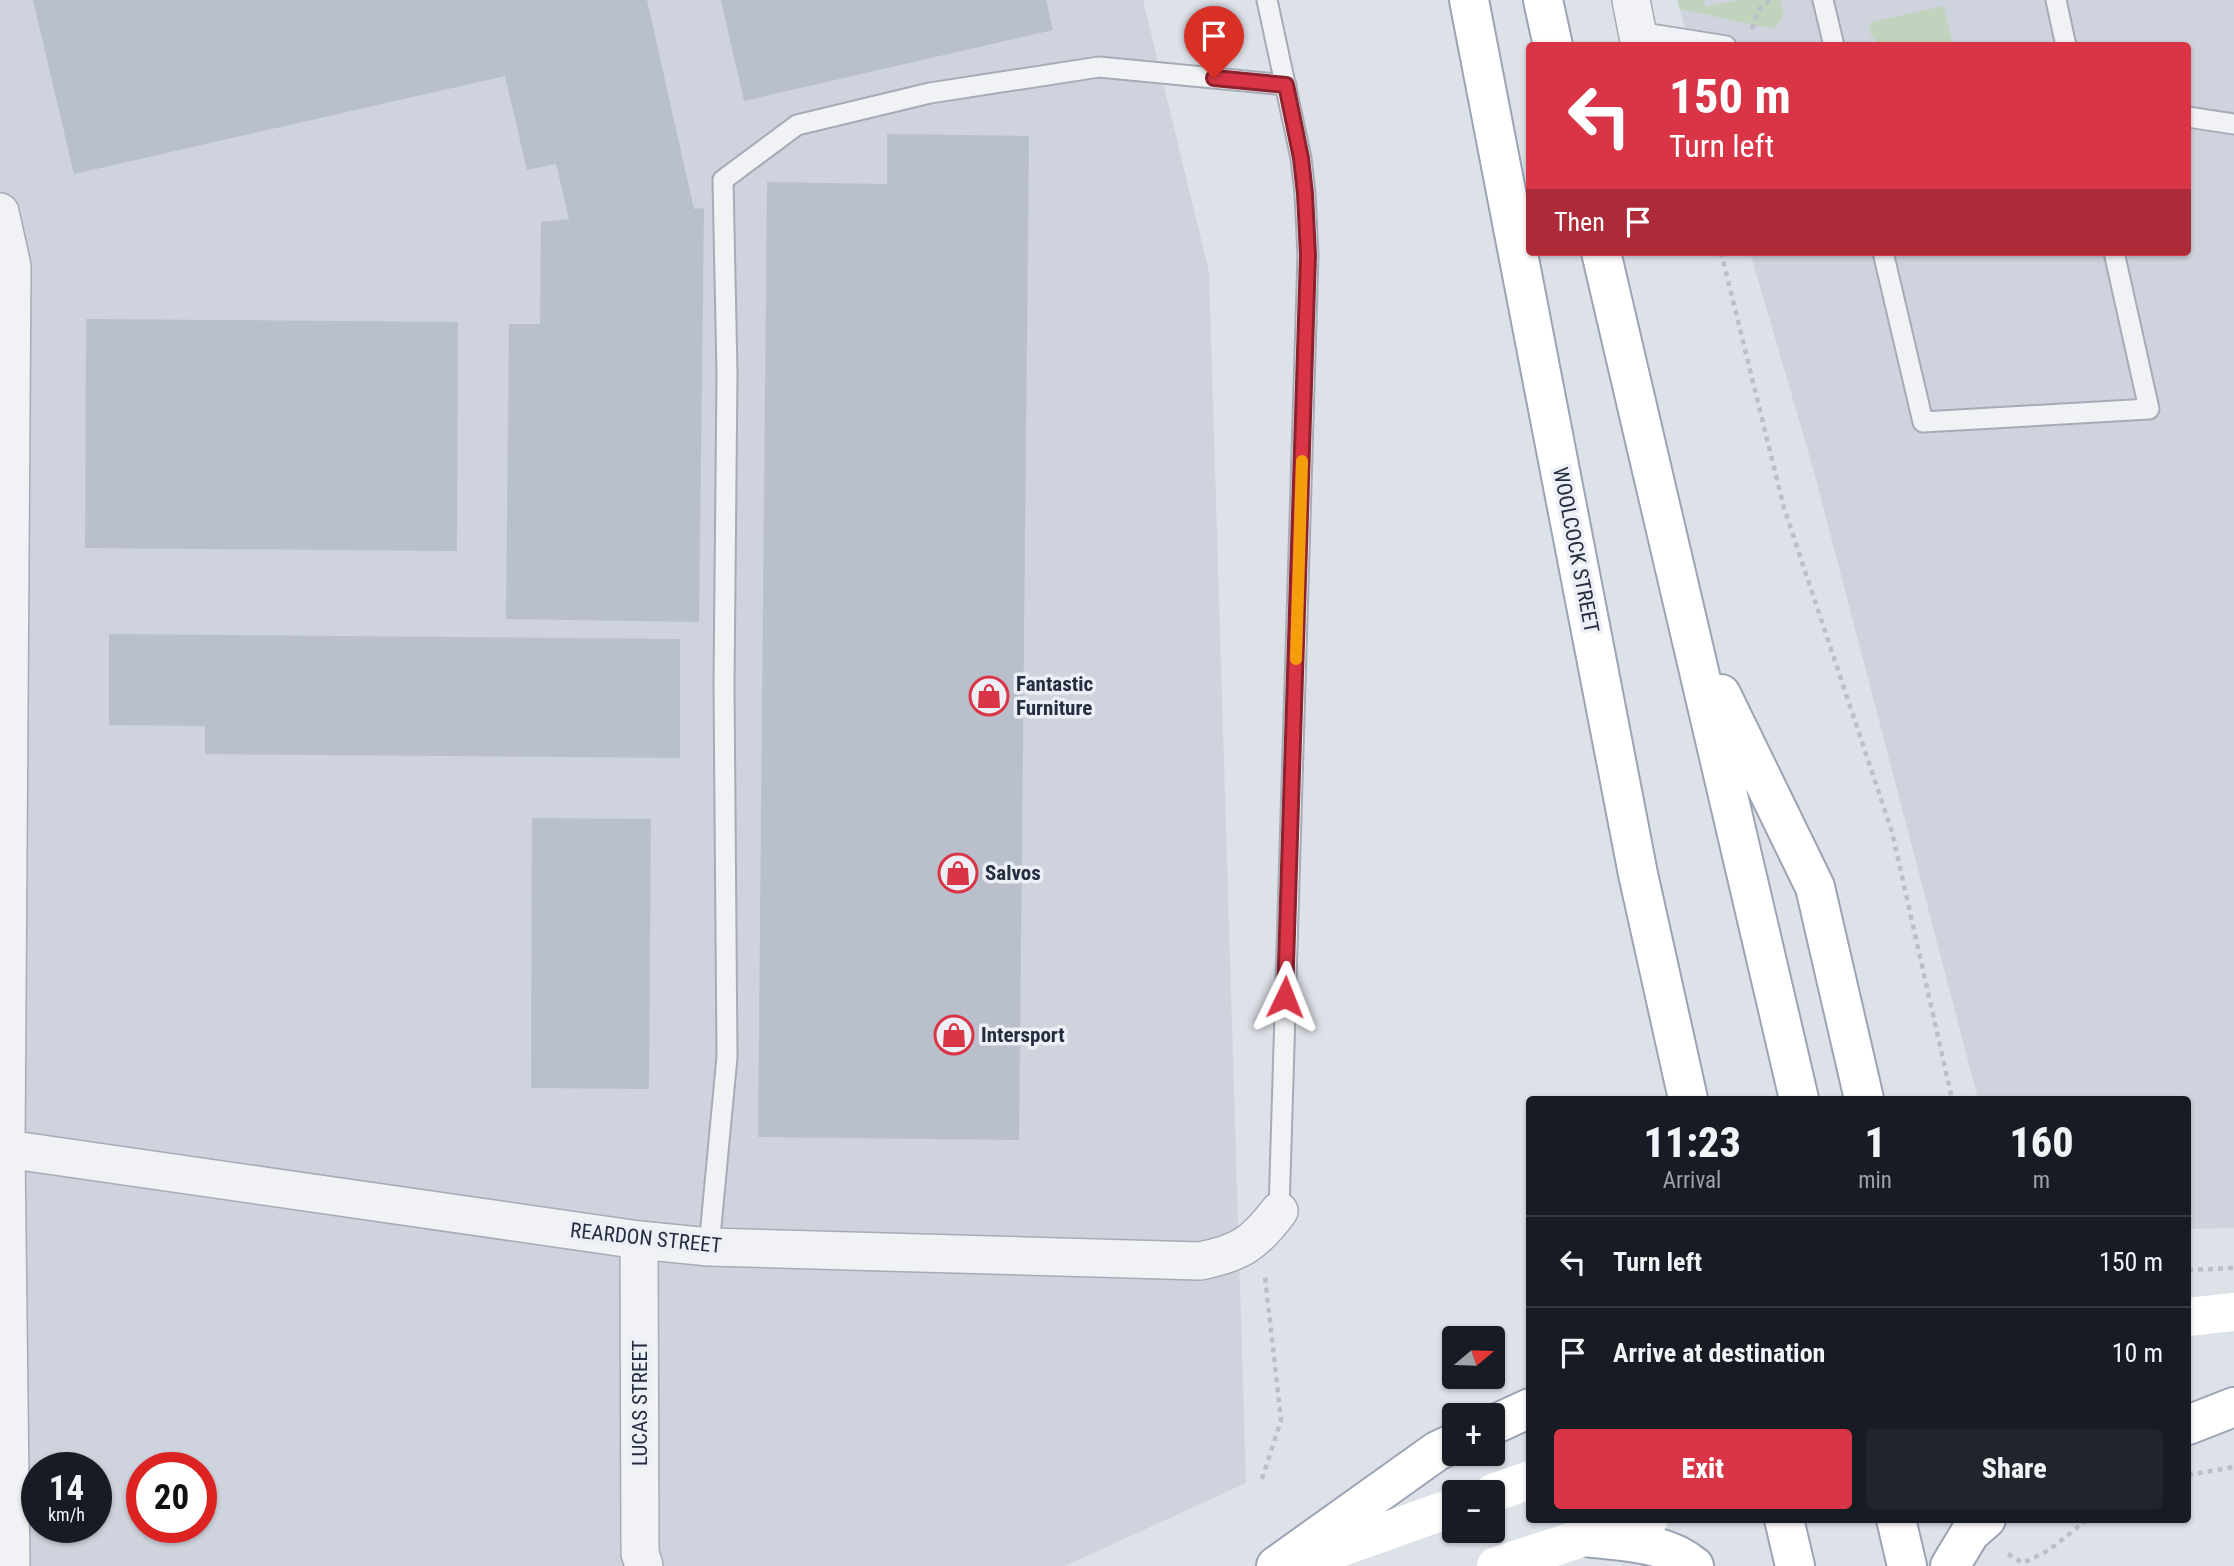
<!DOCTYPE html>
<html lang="en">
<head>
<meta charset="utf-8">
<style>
	:root { --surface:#171b24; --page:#20242c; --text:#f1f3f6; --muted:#9ea1a6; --line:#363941; --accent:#d93546 }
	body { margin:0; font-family:"Roboto Condensed",sans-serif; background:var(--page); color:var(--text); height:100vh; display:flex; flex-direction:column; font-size:26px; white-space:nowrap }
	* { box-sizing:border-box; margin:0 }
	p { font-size:23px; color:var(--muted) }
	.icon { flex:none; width:38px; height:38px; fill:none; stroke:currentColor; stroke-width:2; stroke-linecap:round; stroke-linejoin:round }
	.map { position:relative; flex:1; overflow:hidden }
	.drawer { position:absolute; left:1526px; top:1096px; width:665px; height:427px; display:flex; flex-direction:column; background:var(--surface); border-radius:7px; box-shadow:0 2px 5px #0004 }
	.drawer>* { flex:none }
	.hud { position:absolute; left:1526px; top:42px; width:665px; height:214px; border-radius:7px; box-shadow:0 2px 5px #0004; background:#d93546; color:#fff; overflow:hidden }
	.needle { width:46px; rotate:71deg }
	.controls { position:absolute; left:1442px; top:1326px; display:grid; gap:14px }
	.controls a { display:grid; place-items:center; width:63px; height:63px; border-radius:7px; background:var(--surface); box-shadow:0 2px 5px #0004; font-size:35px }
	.speed { position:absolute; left:21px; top:1452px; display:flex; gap:14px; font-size:35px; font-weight:700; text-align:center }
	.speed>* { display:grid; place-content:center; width:91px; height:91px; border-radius:50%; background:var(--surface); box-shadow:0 2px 5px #0004; line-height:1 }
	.speed small { font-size:18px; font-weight:400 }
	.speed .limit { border:10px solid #d22; background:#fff; color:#111 }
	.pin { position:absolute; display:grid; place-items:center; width:60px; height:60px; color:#fff; margin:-72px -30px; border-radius:50% 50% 50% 0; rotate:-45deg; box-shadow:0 0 7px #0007 }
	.pin .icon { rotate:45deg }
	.me { position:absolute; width:77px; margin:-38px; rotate:2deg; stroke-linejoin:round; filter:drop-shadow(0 0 5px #0008) }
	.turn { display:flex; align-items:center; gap:24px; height:147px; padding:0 28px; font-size:32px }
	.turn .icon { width:91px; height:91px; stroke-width:2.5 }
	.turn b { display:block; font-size:49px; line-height:60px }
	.then { display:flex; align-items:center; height:66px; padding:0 28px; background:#0003; gap:14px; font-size:26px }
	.eta { display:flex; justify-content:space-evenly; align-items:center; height:119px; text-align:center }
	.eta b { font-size:42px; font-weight:800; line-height:49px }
	.action { display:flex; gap:14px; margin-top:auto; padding:14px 28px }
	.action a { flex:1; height:80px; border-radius:7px; background:var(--accent); color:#fff; font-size:28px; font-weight:800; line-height:80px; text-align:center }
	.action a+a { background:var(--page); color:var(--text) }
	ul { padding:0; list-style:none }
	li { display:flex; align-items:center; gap:21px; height:91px; padding:0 28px; border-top:2px solid var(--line) }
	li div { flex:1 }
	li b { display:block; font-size:26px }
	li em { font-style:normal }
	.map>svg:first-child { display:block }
	.built { fill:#ced3dd; fill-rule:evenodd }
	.green { fill:#c1d3bd }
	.building { fill:#b9bfcb }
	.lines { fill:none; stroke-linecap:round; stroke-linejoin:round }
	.lane-casing { stroke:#a6abb6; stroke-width:23 }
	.street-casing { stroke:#a6abb6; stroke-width:40 }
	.primary-casing { stroke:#9ba4b5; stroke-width:42 }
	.path { stroke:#bbbfc7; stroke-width:4.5; stroke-dasharray:5 5; stroke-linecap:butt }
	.lane { stroke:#f0f2f6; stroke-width:19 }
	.street { stroke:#f0f2f6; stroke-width:37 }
	.secondary { stroke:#fff; stroke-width:38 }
	.primary { stroke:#fff; stroke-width:38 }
	.route-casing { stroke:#8d222e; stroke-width:18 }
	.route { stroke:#d93546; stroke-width:12 }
	.slow { stroke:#f59e0b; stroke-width:12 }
	.labels { text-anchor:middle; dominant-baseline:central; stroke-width:7; stroke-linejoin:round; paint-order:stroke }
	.street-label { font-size:21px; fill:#252d40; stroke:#ecf0f6 }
	.poi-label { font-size:21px; font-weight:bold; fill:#252d40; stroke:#ecf0f6; text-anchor:start }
</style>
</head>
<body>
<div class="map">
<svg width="2234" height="1566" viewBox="0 0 2234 1566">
	<rect width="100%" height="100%" fill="#dde1e8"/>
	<path class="built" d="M0,0H1143L1209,272L1246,1483L1065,1566H0ZM37,1468H96V1528H37ZM142,1468H201V1528H142Z
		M1677,0H2234V1228L2188,1229V1099H1978L1813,468L1750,252H2188V46L1690,45Z"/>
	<path class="green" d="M1678,0H1703L1706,7L1738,0H1780L1784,16L1773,29L1680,9Z
		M1944,6L1953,45C1937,46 1884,51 1874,39C1869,34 1870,29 1871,22Z"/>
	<path class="building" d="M33,0H647L694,209L704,208L699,622L506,619L509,324H540L541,222L569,219L556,164L527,170L505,76L74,174Z
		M721,0H1046L1053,30L744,101Z
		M887,134L1029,136L1019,1140L758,1137L767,182L887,184Z
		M86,319L458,322L457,551L85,548Z
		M109,634L680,639V758L205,754V726L109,725Z
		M532,818L651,819L649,1089L531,1088Z"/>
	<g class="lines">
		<defs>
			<path id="lane" d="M1267,0L1301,158L1305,194L1308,255L1279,1211
				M1823,0L1834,46
				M2056,0L2066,46
				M1638,32L1726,46
				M2188,117L2234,124
				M1883,252L1923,422L2149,409L2114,252
				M709,1247L727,1057L724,684L727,373L723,180L797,125L930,93L1099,67L1286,85"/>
			<path id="street" d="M1631,0L1640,46
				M0,212L12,266L6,1149L11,1566
				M0,1148L639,1240L709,1247L1200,1261C1240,1253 1254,1244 1279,1211
				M639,1240L640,1553L644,1566"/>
			<path id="primary" d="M1469,0L1638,874L1688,1099
				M1543,0L1553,46
				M1601,252L1799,1099
				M1721,694L1815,887L1864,1099
				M1493,1425L1530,1408
				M2188,1425L2234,1407
				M1784,1519L1795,1566
				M1896,1519L1907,1566
				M1585,1537C1622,1542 1664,1541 1694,1566
				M1276,1566L1437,1451L1454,1443
				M1950,1566L1970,1533L1986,1519"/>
		</defs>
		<use href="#lane" class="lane-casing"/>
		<use href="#street" class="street-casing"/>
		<use href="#primary" class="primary-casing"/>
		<path class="path" d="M1752,29C1756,15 1758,6 1772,0
			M1721,252L1784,508L1892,832L1952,1099
			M2188,1270L2234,1268
			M2188,1475L2234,1467
			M1262,1479L1281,1420L1265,1277
			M2008,1554L2023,1563L2049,1550L2088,1519"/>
		<use href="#lane" class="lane"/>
		<use href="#street" class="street"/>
		<path class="secondary" d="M2188,1317L2234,1312
			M1493,1493L1530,1480
			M1289,1566L1454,1507
			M1496,1566L1585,1537L1649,1519"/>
		<use href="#primary" class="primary"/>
	</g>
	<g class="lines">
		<defs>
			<path id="route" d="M1214,78L1286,85L1301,158L1305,194L1308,255L1285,997"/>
		</defs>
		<use href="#route" class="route-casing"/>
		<use href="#route" class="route"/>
		<path class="slow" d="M1296,659L1302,461"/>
	</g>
	<defs>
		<symbol id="shop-ring" viewBox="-11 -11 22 22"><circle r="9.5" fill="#ecf0f6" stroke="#d93546" stroke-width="1.5"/><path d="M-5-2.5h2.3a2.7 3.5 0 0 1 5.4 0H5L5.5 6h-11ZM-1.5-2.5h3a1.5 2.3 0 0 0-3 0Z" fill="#d93546"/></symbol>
	</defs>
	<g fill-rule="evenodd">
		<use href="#shop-ring" x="967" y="674" width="44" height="44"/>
		<use href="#shop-ring" x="936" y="851" width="44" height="44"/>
		<use href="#shop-ring" x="932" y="1013" width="44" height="44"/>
	</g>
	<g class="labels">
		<g class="street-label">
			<text transform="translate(1576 550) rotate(79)">WOOLCOCK STREET</text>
			<text transform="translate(646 1238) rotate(6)">REARDON STREET</text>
			<text transform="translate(640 1403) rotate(-90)">LUCAS STREET</text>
		</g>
		<g class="poi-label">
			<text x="1016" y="684">Fantastic<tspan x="1016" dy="24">Furniture</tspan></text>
			<text x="985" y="873">Salvos</text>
			<text x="981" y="1035">Intersport</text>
		</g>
	</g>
</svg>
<div class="controls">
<a><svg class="needle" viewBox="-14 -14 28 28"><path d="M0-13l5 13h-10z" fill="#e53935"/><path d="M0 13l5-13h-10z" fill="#9ea1a6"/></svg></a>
<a>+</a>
<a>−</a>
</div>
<div class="speed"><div>14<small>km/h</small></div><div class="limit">20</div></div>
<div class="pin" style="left:1214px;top:78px;background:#d93025"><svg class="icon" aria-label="arrive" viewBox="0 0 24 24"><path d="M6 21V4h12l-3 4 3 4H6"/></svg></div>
<svg class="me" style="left:1285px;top:997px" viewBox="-20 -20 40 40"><path d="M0-17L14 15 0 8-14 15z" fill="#d93546" stroke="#fff" stroke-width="4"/></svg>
<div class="hud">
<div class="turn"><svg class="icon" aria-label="left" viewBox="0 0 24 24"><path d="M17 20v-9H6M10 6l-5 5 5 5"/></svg><div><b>150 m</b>Turn left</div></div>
<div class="then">Then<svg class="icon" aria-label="arrive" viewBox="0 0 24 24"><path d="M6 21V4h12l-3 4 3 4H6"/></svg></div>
</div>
<section class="drawer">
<div class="eta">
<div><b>11:23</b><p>Arrival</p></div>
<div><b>1</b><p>min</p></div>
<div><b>160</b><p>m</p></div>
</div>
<ul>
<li><svg class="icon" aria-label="left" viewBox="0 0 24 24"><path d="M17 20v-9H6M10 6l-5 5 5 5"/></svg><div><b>Turn left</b></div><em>150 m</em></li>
<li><svg class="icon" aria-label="arrive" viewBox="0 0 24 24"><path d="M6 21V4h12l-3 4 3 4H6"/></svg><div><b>Arrive at destination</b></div><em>10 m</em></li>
</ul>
<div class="action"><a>Exit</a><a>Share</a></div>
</section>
</div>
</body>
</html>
